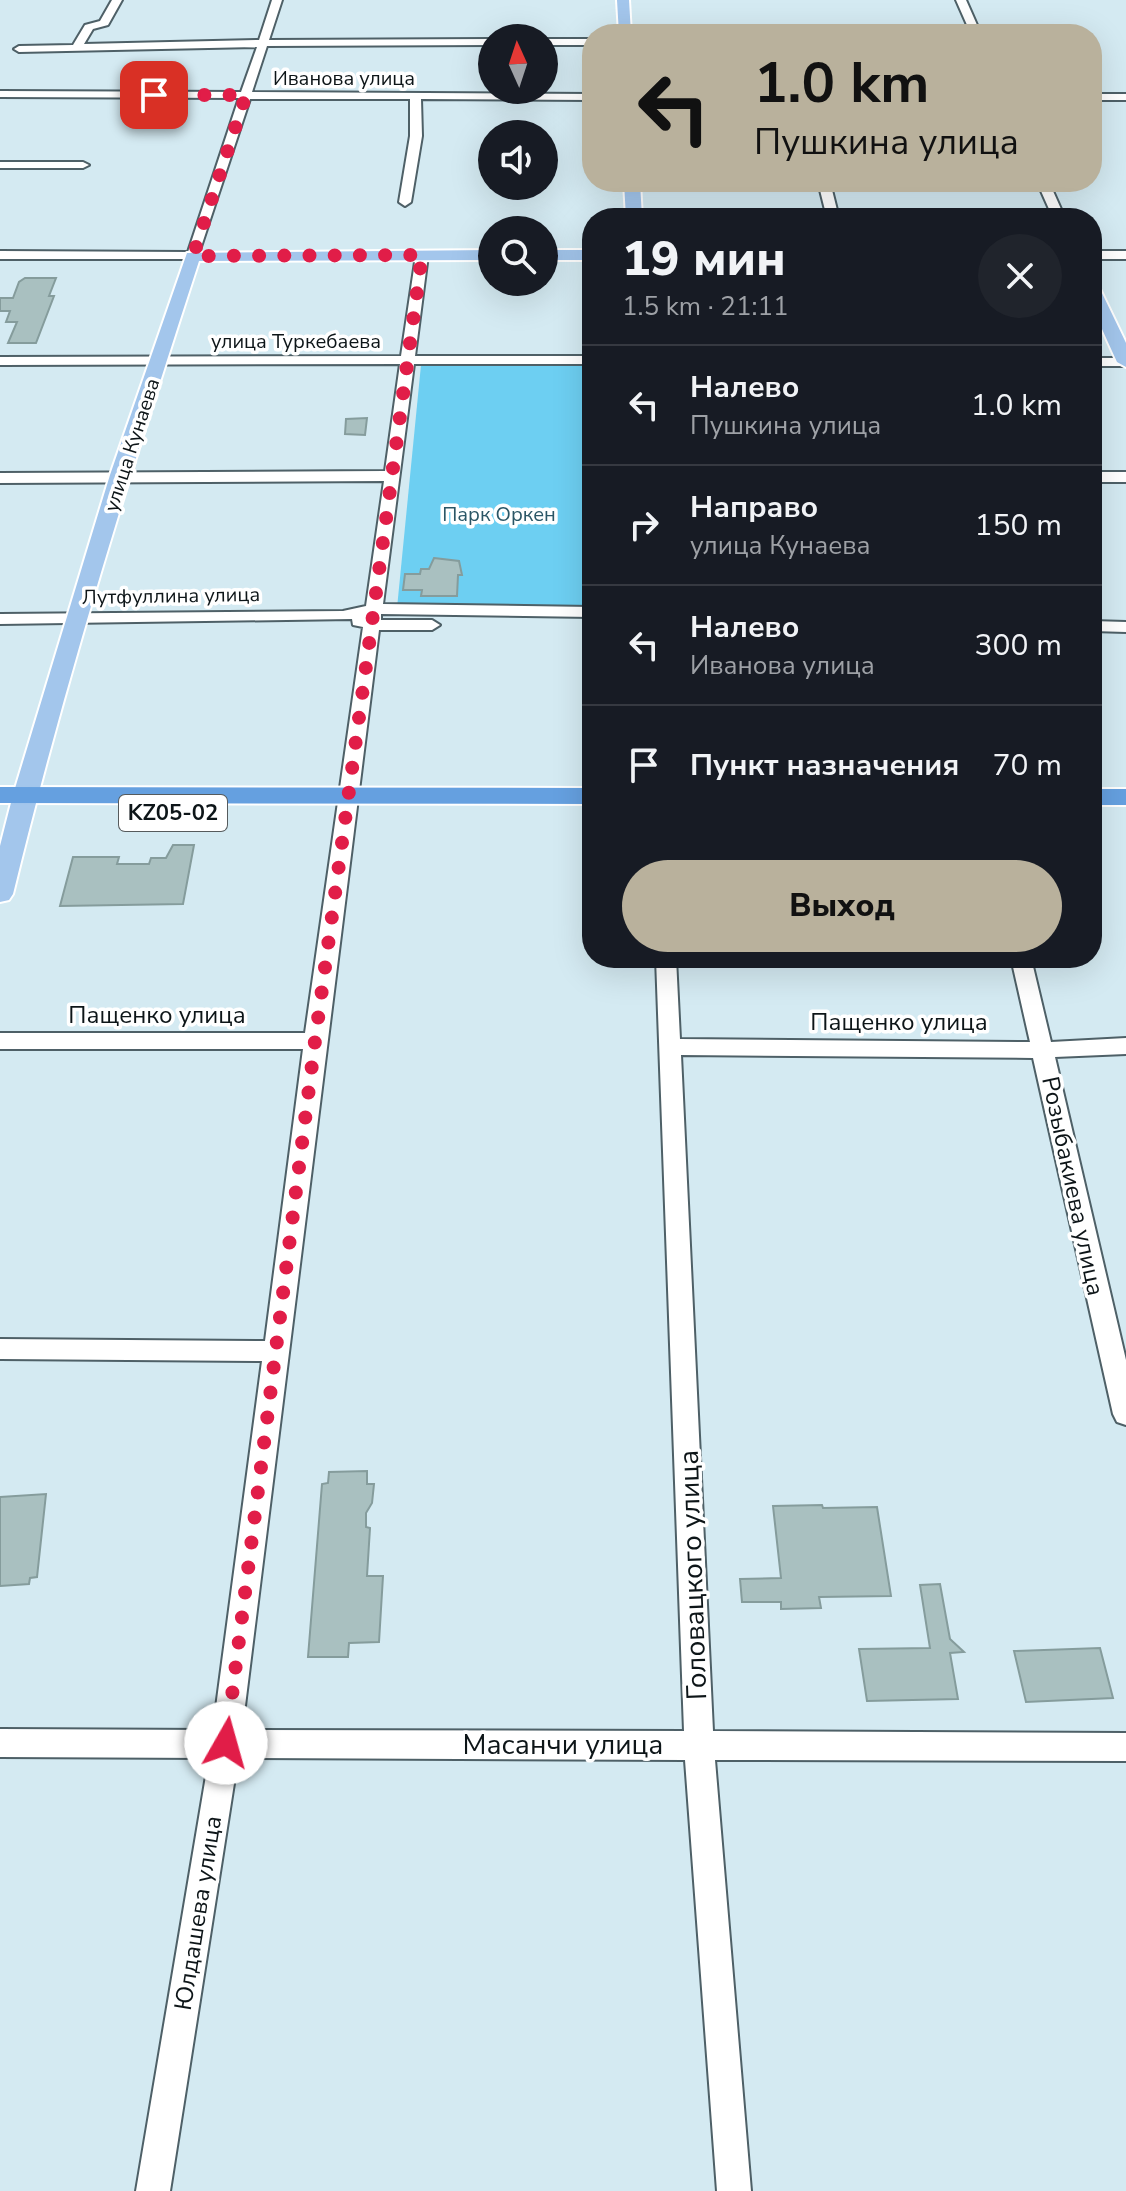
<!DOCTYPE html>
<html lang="ru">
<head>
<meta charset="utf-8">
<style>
	:root { --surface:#171b24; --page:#20242c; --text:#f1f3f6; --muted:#9ea1a6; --line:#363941; --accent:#b9b19c }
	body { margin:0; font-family:"Nunito Sans",sans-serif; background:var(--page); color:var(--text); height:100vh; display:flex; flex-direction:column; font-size:30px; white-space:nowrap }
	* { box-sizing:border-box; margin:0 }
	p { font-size:26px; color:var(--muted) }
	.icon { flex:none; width:44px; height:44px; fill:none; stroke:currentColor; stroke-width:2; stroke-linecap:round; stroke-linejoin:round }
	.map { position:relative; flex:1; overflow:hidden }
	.sheet { position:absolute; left:582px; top:208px; width:520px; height:760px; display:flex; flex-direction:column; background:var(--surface); border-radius:32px; box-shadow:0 8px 32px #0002 }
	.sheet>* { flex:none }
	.banner { position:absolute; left:582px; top:24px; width:520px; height:168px; border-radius:32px; box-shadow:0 8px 32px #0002; background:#b9b19c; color:#111; overflow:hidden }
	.needle { width:52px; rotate:357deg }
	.fabs { position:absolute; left:478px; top:24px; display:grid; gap:16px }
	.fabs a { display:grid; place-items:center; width:80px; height:80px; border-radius:50%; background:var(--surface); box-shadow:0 8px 32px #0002; font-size:40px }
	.pin { position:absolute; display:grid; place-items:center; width:68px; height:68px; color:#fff; margin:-34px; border-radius:16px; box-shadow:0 4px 12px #0006 }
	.me { position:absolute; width:88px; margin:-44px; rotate:7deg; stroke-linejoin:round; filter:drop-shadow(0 0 6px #0008) }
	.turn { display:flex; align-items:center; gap:28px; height:168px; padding:0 40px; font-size:36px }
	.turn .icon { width:104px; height:104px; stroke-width:2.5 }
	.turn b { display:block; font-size:56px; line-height:68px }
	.round { display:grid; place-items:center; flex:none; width:84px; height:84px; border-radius:42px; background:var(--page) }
	.headline { display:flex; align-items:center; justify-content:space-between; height:136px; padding:0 40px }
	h1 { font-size:48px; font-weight:800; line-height:60px }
	.cta { display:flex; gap:16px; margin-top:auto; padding:16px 40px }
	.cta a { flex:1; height:92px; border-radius:48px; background:var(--accent); color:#111; font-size:32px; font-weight:800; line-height:92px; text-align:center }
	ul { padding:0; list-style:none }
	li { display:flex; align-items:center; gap:24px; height:120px; padding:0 40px; border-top:2px solid var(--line) }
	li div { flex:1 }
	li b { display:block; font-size:30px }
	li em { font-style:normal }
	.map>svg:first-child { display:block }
	.green { fill:#6dcff2 }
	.building { fill:#a9c0c0; stroke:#859c9c; stroke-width:2 }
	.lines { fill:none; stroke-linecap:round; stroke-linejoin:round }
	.minor-casing { stroke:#4e6067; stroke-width:4 }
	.major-casing { stroke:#fff; stroke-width:4 }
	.highway-casing { stroke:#fff; stroke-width:4 }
	.minor { fill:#fff; fill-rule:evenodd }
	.major { fill:#a3c6ec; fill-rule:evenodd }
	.highway { fill:#65a0e0; fill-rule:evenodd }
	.route { stroke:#e11d48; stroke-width:14; stroke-dasharray:0 25.2 }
	.labels { text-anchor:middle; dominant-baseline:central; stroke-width:7; stroke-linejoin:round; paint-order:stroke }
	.far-street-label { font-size:20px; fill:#0d1518; stroke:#fff }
	.far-park-label { font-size:20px; fill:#2b5666; stroke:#fff }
	.shield { fill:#fff; stroke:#565b5d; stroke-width:2 }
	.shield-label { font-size:22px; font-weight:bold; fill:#0d1518 }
	.street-label { font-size:24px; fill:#0d1518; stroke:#fff }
	.near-street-label { font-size:28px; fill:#0d1518; stroke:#fff }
</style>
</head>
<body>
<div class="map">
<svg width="1126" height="2191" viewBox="0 0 1126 2191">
	<rect width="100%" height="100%" fill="#d4eaf2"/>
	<path class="green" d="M421,365H592V607L397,608Z"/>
	<path class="building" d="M25,278H56L49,296H54L36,343H8L17,322H6L10,311H0V298H13L19,282Z
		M367,418L365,435L345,434L346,419Z
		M434,558L459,561L462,575H458L457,596H421L422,590H403L405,574H420L421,569H429Z
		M173,845H194L183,904L60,906L73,857H119L117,864H149L151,858H166Z
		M367,1471V1484H374L372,1503L366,1513V1527L370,1528L367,1576H383L379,1642L349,1643L348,1657H308L322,1484L328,1483L329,1472Z
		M46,1494L37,1577L30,1578L29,1584L0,1586V1497Z
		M822,1505L823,1508L877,1507L891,1596L819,1597L821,1608L781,1609V1602H742L740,1579L781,1578L773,1506Z
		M940,1584L950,1639L964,1652L950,1653L958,1699L867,1701L859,1649L930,1648L920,1585Z
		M1100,1648L1113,1698L1026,1702L1014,1651Z"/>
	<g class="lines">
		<defs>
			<path id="minor" d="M112,0H122L108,25L93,29L84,44L259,40L272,0H282L269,40L492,39V45L267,46L252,92L592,94V100L421,99L422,136L411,202L405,206L399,202L410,136V99H250L197,259H0V251L188,252L239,98L0,97V91L241,92L257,47L19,52L14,49L19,46L73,45L85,25L100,21Z
				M956,0H966L981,34H971Z
				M544,39H592V45H544Z
				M1092,94H1126V100H1092Z
				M0,162H83L89,165L83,168H0Z
				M818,182H830L839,218H827Z
				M1037,182H1049L1065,218H1053Z
				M422,251L428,255L415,356H592V364H414L383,604L592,607V617L381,614V620H432L440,625L432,630H379L242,1730L684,1731L656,958H676L680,1039L1030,1042L1011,958H1031L1051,1042L1126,1038V1054L1055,1057L1126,1360V1425L1117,1422L1113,1414L1033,1058L681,1055L713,1731L1126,1733V1761L715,1760L751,2191H717L685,1760L238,1758L170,2191H136L209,1758L0,1757V1729L213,1730L262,1361L0,1359V1339L265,1341L303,1049H0V1033H305L363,627L353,625L352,619L0,624V614L343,611L366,606L384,481L0,483V473L385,471L400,364L0,365V357L401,356L416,255Z
				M1092,251H1126V259H1092Z
				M1092,358H1126V366H1092Z
				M1092,472H1126V482H1092Z
				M1092,621L1126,622V632L1092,631Z"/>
			<path id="major" d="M617,0H629L631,34H619Z
				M624,182H640L642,218H626Z
				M492,250V260L199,261C131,470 65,680 13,894L9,900L0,902V846L13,795L110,475L187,253Z
				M544,250H592V260H544Z
				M1092,284L1100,289L1126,343V367L1117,362L1092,307Z"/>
			<path id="highway" d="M0,787L592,788V804L0,803Z
				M1092,789H1126V805H1092Z"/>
		</defs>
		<use href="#minor" class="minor-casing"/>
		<use href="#major" class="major-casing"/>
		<use href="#highway" class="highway-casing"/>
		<use href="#minor" class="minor"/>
		<use href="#major" class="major"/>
		<use href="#highway" class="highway"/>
	</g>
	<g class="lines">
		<path class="route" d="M154,95H246L193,256L422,255L315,1041L226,1743"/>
	</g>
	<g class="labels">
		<g class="far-street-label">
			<text x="344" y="78">Иванова улица</text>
			<text x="296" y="341">улица Туркебаева</text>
			<text transform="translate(132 445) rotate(-72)">улица Кунаева</text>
			<text transform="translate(171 596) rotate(-1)">Лутфуллина улица</text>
		</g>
		<g class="far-park-label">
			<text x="499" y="514">Парк Оркен</text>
		</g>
		<rect class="shield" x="119" y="795" width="108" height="36" rx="6"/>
		<g class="shield-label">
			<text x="173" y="813">KZ05-02</text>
		</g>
		<g class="street-label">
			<text x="157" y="1015">Пащенко улица</text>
			<text x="899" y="1022">Пащенко улица</text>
			<text transform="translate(1073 1186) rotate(78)">Розыбакиева улица</text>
			<text transform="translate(198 1913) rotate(-81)">Юлдашева улица</text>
		</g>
		<g class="near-street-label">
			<text transform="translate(693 1575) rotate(-92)">Головацкого улица</text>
			<text x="563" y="1745">Масанчи улица</text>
		</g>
	</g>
</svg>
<div class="fabs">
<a><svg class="needle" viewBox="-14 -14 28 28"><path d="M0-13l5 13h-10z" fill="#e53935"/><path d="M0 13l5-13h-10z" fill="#9ea1a6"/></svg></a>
<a><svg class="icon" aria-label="sound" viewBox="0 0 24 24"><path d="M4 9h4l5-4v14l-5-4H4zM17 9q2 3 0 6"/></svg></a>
<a><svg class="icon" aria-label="search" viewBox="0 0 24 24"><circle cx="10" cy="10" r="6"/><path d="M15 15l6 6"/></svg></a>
</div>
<div class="pin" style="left:154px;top:95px;background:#d93025"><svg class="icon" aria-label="arrive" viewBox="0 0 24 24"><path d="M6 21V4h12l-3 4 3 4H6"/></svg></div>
<svg class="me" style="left:226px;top:1743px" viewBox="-20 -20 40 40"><circle r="19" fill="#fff"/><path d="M0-13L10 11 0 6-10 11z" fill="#e11d48"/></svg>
<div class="banner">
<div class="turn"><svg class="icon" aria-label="left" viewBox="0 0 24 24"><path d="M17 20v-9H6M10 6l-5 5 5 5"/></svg><div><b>1.0 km</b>Пушкина улица</div></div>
</div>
<section class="sheet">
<div class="headline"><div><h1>19 мин</h1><p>1.5 km · 21:11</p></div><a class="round"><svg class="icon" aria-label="close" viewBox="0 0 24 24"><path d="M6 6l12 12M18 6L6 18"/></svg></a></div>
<ul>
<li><svg class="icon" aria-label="left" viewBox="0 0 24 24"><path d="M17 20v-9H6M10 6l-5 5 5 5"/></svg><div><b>Налево</b><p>Пушкина улица</p></div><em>1.0 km</em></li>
<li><svg class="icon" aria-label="right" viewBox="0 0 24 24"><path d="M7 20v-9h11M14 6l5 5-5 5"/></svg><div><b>Направо</b><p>улица Кунаева</p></div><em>150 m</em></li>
<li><svg class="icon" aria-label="left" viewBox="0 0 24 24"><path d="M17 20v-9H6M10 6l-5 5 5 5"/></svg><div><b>Налево</b><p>Иванова улица</p></div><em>300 m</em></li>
<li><svg class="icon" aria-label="arrive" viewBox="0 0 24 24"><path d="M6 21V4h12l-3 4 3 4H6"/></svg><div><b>Пункт назначения</b></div><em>70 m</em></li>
</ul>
<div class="cta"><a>Выход</a></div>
</section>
</div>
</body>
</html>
